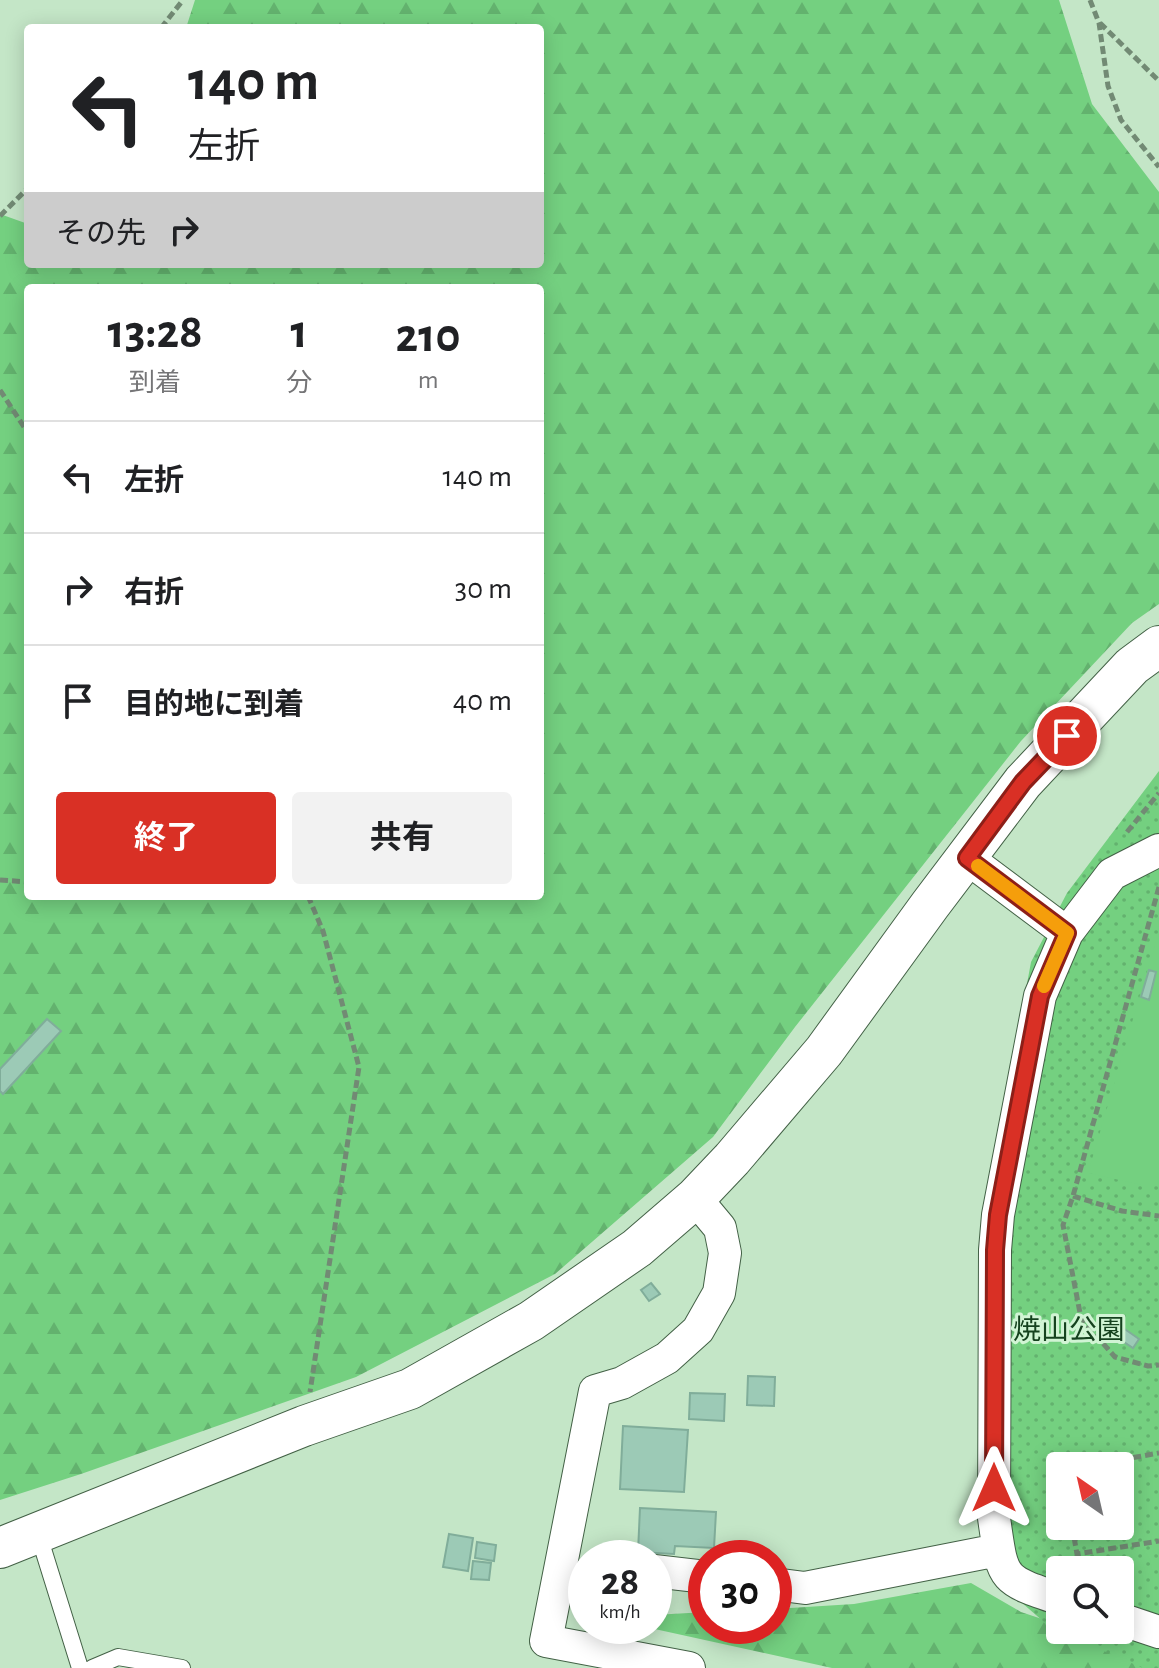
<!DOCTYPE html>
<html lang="ja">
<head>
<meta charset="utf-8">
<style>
	:root { --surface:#fff; --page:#f2f2f2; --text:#202124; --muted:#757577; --line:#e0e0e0; --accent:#d93025 }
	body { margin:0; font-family:"Alegreya Sans","Noto Sans JP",sans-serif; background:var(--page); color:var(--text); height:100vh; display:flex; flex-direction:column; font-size:30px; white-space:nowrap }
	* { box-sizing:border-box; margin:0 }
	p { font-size:26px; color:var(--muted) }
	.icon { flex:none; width:44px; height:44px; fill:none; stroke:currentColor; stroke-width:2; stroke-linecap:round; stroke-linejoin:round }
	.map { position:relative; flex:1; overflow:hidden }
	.drawer { position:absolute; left:24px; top:284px; width:520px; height:616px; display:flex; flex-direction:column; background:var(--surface); border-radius:8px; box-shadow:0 4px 20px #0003 }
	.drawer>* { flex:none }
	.hud { position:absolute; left:24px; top:24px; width:520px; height:244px; border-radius:8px; box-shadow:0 4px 20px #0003; background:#fff; color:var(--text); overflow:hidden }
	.needle { width:52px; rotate:326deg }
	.fabs { position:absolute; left:1046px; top:1452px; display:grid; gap:16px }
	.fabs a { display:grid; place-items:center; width:88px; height:88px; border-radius:8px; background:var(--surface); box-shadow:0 4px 20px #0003; font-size:40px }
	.speed { position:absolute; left:568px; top:1540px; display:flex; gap:16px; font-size:40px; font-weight:700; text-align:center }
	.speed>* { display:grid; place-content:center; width:104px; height:104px; border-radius:50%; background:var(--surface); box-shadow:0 4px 20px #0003; line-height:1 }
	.speed small { font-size:20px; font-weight:400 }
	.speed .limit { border:12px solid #d22; background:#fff; color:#111 }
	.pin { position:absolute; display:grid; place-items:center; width:68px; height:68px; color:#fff; margin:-34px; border:4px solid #fff; border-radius:50%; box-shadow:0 2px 8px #0007 }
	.me { position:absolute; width:88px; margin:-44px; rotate:0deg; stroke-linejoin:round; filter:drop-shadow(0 0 6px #0008) }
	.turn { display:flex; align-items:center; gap:28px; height:168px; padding:0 32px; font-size:36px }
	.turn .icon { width:104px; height:104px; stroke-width:2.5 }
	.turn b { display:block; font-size:56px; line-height:68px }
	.then { display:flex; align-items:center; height:76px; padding:0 32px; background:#0003; gap:16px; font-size:30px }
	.eta { display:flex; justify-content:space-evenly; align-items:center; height:136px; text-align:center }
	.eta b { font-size:48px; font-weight:700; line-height:56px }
	.primary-button { display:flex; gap:16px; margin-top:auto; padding:16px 32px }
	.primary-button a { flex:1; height:92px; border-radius:8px; background:var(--accent); color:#fff; font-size:32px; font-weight:700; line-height:92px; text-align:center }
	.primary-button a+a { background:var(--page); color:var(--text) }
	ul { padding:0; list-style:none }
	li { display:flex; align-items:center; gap:24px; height:112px; padding:0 32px; border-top:2px solid var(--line) }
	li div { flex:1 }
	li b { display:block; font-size:30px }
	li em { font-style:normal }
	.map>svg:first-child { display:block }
	.forest { fill:url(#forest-firs); fill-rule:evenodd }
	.park { fill:url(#park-dots); fill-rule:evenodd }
	.pitch { fill:#74d080 }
	.building { fill:#9ccab6; stroke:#80ad9a; stroke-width:2 }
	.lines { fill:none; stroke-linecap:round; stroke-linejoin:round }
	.service-casing { stroke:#436146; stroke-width:18 }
	.minor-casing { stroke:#436146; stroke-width:34 }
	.tertiary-casing { stroke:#436146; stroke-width:42 }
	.path { stroke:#728a74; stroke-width:5; stroke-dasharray:8 4; stroke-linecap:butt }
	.service { stroke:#fff; stroke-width:16 }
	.minor { stroke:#fff; stroke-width:32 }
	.tertiary { stroke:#fff; stroke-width:40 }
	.route-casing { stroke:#8d1f18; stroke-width:20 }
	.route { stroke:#d93025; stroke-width:14 }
	.slow { stroke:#f59e0b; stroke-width:14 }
	.labels { text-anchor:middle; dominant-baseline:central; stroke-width:6; stroke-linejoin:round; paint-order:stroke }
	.park-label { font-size:28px; fill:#15421e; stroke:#d1f4d4 }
</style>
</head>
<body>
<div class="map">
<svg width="1159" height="1668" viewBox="0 0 1159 1668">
	<defs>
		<pattern id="forest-firs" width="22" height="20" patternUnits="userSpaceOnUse" patternTransform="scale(2)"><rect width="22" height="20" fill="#74d080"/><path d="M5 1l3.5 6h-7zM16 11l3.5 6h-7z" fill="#63b26e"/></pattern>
		<pattern id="park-dots" width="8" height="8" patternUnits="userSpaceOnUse" patternTransform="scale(2)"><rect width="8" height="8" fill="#74d080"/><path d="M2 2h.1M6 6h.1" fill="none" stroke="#63b26e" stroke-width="1.8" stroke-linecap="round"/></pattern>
	</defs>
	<rect width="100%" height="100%" fill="#c4e6c7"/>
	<path class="forest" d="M195,0H1059L1092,104L1159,192V604L1132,623L1021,741L795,1027L713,1137L555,1274L356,1377L81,1474L0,1500V214L28,224V264H540V28H186ZM28,288H540V896H28Z
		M971,1583L1021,1612L1060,1625V1630L1159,1668H832L641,1626H654V1615L706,1612V1626H774V1609L854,1604Z"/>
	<path class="park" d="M1159,771V1668H1143L1051,1628L991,1576L982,1494L978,1251L1031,962L1067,893ZM1060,1466H1120V1526H1060ZM1060,1570H1120V1630H1060Z"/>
	<path class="pitch" d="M1159,930V1185H1142L1088,1173Z"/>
	<path class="building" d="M1149,970L1156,972L1149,1000L1141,997Z
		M47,1019L61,1031L3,1094L0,1091V1069Z
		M651,1283L660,1294L649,1301L641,1290Z
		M1116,1323L1139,1339L1133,1348L1109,1332Z
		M748,1376L775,1377L774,1406L747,1405Z
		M690,1393L725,1394L724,1421L689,1419Z
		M623,1426L688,1430L684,1492L620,1489Z
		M640,1508L716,1512L714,1548L675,1546L674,1554L638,1552Z
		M449,1534L473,1538L468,1571L443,1567Z
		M477,1542L496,1545L494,1561L475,1558Z
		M473,1561L491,1563L489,1580L471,1579Z"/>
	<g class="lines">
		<defs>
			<path id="service" d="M38,1533L80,1668
				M92,1668L118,1657L182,1668"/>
			<path id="minor" d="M967,858L1067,933
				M654,1571L706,1577
				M774,1584L805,1588L998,1550
				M1060,1599C1000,1579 1003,1580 994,1518L995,1250L998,1215L1040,996L1067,933L1112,874L1159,850
				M1120,1619L1159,1632
				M689,1668L546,1641L595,1391L622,1383L667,1358L698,1330L719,1293L725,1253L720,1228L695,1198"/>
			<path id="tertiary" d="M0,1548L304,1426L410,1389L531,1321L637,1248L695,1198L732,1159L824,1051L930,905L1023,782L1132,666L1159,646"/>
		</defs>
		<use href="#service" class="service-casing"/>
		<use href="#minor" class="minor-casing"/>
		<use href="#tertiary" class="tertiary-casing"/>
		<path class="path" d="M1090,0L1099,23L1108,86L1121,120L1159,167
			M1100,23L1159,81
			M161,28L183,0
			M0,216L28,188
			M0,390L28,433
			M1127,832L1159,793
			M0,880L28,882
			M1159,887L1073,1196L1063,1225L1081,1318L1115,1357L1148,1366L1159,1365
			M308,896L323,931L359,1067L310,1392
			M1073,1196L1122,1211L1159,1216
			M1086,1466L1159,1453
			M1072,1526L1077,1554L1159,1541"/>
		<use href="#service" class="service"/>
		<use href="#minor" class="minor"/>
		<use href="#tertiary" class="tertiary"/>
	</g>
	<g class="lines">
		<defs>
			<path id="route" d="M994,1488L995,1250L998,1215L1040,996L1067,933L967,858L1023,782L1067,736"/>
		</defs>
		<use href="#route" class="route-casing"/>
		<use href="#route" class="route"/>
		<path class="slow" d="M978,866L1067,933L1044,986"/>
	</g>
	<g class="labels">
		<g class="park-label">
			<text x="1069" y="1331">焼山公園</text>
		</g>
	</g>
</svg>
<div class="fabs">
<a><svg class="needle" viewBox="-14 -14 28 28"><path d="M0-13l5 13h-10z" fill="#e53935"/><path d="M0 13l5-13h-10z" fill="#757577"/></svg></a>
<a><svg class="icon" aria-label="search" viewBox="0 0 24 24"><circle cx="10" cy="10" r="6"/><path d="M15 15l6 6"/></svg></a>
</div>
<div class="speed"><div>28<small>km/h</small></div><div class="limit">30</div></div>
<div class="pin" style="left:1067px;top:736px;background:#d93025"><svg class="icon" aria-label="arrive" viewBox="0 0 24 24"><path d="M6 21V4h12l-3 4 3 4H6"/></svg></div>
<svg class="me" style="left:994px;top:1488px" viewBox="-20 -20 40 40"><path d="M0-17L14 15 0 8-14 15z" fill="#d93025" stroke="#fff" stroke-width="4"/></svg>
<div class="hud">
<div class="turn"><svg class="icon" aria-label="left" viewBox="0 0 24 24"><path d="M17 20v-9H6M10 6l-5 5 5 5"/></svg><div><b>140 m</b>左折</div></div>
<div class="then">その先<svg class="icon" aria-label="right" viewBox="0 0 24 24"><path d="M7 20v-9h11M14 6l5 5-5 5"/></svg></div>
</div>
<section class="drawer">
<div class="eta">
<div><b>13:28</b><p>到着</p></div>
<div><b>1</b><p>分</p></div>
<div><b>210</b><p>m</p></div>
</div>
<ul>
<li><svg class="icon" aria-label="left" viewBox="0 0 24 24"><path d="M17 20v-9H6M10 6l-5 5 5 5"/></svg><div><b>左折</b></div><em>140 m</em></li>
<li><svg class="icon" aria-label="right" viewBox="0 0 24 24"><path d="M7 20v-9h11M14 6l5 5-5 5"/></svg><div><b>右折</b></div><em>30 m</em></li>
<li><svg class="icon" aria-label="arrive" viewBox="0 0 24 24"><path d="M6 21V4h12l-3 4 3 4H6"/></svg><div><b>目的地に到着</b></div><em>40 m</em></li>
</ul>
<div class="primary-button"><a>終了</a><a>共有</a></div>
</section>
</div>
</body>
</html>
